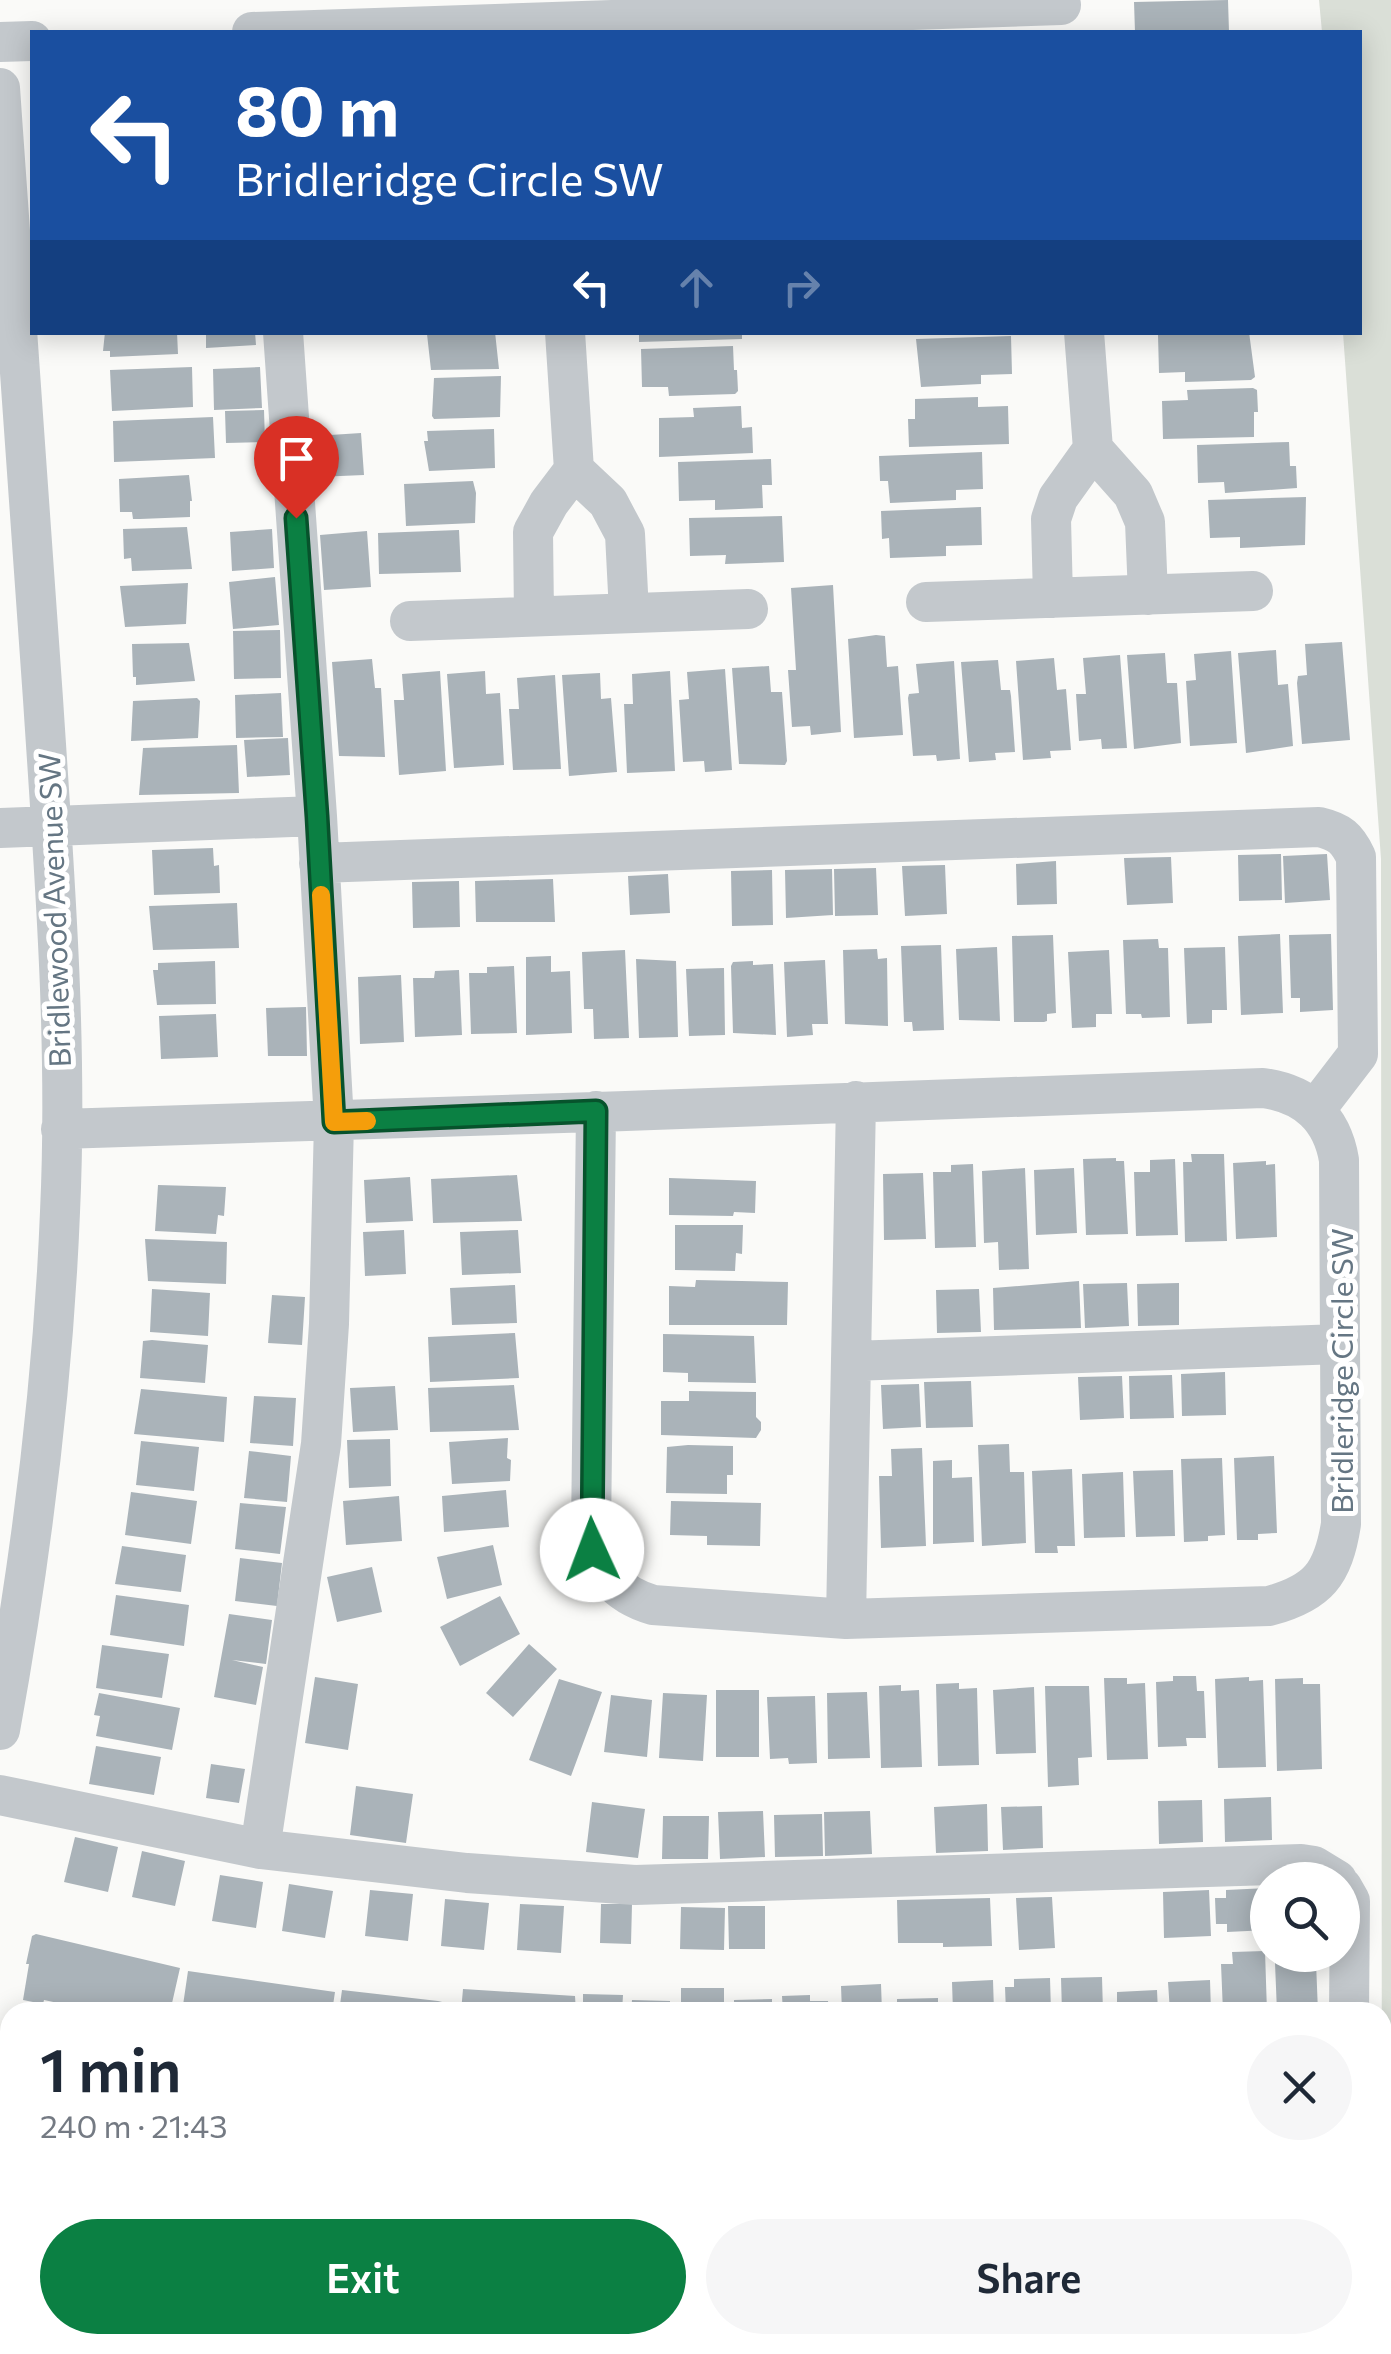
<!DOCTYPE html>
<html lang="en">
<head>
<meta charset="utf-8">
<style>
	:root { --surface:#fff; --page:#f6f6f7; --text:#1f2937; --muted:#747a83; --accent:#0b8043 }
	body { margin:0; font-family:Commissioner,sans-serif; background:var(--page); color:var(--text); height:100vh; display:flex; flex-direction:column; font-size:38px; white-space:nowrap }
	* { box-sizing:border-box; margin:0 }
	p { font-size:32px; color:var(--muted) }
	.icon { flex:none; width:55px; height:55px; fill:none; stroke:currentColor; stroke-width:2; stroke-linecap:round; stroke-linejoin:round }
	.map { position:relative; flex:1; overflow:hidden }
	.drawer { position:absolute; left:0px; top:2002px; width:1392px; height:352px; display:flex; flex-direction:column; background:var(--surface); border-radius:30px 30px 0 0; box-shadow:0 5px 25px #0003 }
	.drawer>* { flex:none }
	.guide { position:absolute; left:30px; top:30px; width:1332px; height:305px; border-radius:0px; box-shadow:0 5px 25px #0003; background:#1a4fa0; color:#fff; overflow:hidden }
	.fabs { position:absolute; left:1250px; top:1862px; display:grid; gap:20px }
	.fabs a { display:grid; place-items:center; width:110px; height:110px; border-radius:50%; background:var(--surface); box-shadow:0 5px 25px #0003; font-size:50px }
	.pin { position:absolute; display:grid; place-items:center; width:85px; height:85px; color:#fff; margin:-102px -42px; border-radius:50% 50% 50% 0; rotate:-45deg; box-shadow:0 0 10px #0007 }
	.pin .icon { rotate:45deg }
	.me { position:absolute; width:110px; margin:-55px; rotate:358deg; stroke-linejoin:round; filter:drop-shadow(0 0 8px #0008) }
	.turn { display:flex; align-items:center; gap:35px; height:210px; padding:0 40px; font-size:45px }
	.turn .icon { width:130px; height:130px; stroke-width:2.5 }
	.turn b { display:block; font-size:70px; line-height:85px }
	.lanes { display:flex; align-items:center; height:95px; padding:0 40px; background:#0003; justify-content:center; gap:50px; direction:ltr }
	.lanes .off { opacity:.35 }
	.round { display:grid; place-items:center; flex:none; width:105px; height:105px; border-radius:52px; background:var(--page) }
	.overview { display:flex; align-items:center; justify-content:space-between; height:170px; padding:0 40px }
	h1 { font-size:60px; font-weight:600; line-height:75px }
	.action { display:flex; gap:20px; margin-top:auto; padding:20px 40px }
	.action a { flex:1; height:115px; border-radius:60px; background:var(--accent); color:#fff; font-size:40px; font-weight:600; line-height:115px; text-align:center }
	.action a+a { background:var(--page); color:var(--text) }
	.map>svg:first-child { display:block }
	.green { fill:#dadfd7 }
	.building { fill:#aab3b9 }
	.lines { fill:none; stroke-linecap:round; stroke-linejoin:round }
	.minor { stroke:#c3c8cc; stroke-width:40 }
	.route-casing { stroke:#07532c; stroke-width:25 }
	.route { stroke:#0b8043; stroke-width:18 }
	.slow { stroke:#f59e0b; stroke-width:18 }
	.labels { text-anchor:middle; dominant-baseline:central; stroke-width:10; stroke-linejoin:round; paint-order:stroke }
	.street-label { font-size:30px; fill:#657683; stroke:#fff }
</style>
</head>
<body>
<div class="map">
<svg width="1391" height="2354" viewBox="0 0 1391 2354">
	<rect width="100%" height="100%" fill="#fafaf8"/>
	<path class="green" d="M1319,0H1391V2354H1382L1381,859L1343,333L1360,332V32H1322Z
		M10,2105V2345H237L236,2354H0V2109Z"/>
	<path class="building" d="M1228,0L1229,32H1135L1134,2Z
		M105,332H177L178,354L110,357V351H103Z
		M206,332H255L256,345L206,348Z
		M495,332L499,369L431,370L427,334Z
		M639,332H742V339L639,342Z
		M1249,332L1255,377L1251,380L1185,382V372L1159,373L1158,335Z
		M1011,336L1012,374L981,375V384L921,387L916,339Z
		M733,346L734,370H737L738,391L735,394L669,396L668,387H642L641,349Z
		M192,367L193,407L112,411L110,370Z
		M260,367L262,408L214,410L213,369Z
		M501,376L500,417L434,419L432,416L434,378Z
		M1253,388L1257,390L1258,412H1254V437L1163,439L1162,401L1188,400L1187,390Z
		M978,397V407L1008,406L1009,444L909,447L908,419H915V399Z
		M741,406L742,428L752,427L753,453L659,457V418L694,417L693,408Z
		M264,410L265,442L226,443L225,411Z
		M213,417L215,458L114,462L113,421Z
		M494,429L495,468L429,471L424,441H428L427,431Z
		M361,433L364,475L317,477L315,436Z
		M1289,442L1290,466H1296L1297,488L1225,493L1224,482L1198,483L1197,445Z
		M982,452L983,489L956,490V500L890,503L888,481H880L879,456Z
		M771,459L772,485H762L763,508L715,510V500L679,501L678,462Z
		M189,475L192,501H190V517L140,519H133L132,512H120L119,479Z
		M473,481L476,493L475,523L406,526L404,484Z
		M1306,497L1305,545L1240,548V537L1210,538L1208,500Z
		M981,507L982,545L946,546V556L890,558L889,538L882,539L881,511Z
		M782,516L784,562L725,564L726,555L690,556L689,518Z
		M187,527L192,569L132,571L131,558L124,559L123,529Z
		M272,529L274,568L232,571L230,532Z
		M459,530L461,572L379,574L378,533Z
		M367,531L371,587L324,590L320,535Z
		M275,577L279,625L233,629L229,582Z
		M188,583L186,624L125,627L120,586Z
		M833,585L841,732L811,735L810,726L792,727L788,670H796L791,588Z
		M280,630L281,678L234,679L233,631Z
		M876,635L885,636L887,667L898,666L903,735L854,738L848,639Z
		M1342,642L1350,740L1302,744L1297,683L1298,676L1307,675L1305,644Z
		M189,643L195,681L136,685V677H133L132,644Z
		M1276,650L1278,685L1288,684L1293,746L1246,753L1238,653Z
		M1231,651L1237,743L1190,746L1186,681L1196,680L1194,654Z
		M1165,653L1167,683H1177L1181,743L1134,749L1127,655Z
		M1120,655L1127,748L1102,749L1101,739L1079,741L1076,694H1086L1083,658Z
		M1054,658L1057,690L1066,689L1071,750L1050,751L1051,758L1023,760L1016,661Z
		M372,659L375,688H381L385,757L339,756L332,662Z
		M998,660L1001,690H1010L1011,696L1015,752L995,753L996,760L969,762L961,662Z
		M954,661L960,759L937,761L936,755L913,756L908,698L909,694L919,693L916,664Z
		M769,666L771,692H782L787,761L785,765L739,764L732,668Z
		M725,669L732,770L705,772L704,761L683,762L679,700L689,699L687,672Z
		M440,671L446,771L399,775L394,700H404L402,674Z
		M485,671L486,694L500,693L504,765L454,768L447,674Z
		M670,671L675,771L627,773L624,704H633L632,674Z
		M600,673L601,699L611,698L617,772L569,776L562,675Z
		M555,675L561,769L513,770L509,709H519L517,678Z
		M281,693L283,737L236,738L235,695Z
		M197,698L200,701L198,738L131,741L133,701Z
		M288,738L290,775L247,777L244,740Z
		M237,745L239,793L139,795L143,748Z
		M213,848L214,866L219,865L220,893L154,895L152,850Z
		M1281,854L1282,900L1239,901L1238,855Z
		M1327,854L1330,900L1285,903L1283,856Z
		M1171,857L1173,903L1127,905L1124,858Z
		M1056,861L1057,904L1017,905L1016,864Z
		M945,865L947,914L905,916L902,866Z
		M876,868L878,915L835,916L834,869Z
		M832,869L833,915L786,918L785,870Z
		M772,870L773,925L732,926L731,871Z
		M668,874L670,913L630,915L628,876Z
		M553,879L555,922H476L475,881Z
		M459,881L460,927L413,928L412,882Z
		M237,903L239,948L153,950L149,906Z
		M1280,934L1283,1013L1241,1015L1238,936Z
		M1331,934L1333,1010L1300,1012V998H1291L1289,935Z
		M1053,935L1056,1013L1047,1014V1021L1044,1022H1014L1012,936Z
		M1158,939L1159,948H1168L1170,1017L1142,1018L1141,1014H1126L1123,940Z
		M941,945L944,1030L913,1031L912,1022H904L901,946Z
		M997,947L1000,1021L959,1020L956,949Z
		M1225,947L1227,1010H1212V1023L1187,1024L1184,948Z
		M877,949L878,959L887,958L888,1026L845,1024L843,950Z
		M625,950L629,1038L594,1039L593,1009H584L582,952Z
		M1109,950L1112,1014H1096V1027L1072,1028L1068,952Z
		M551,956V972L570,971L572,1033L526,1035V957Z
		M636,959L676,961L678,1037L639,1038Z
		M825,960L828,1024H812L813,1035L787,1037L784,962Z
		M215,961L216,1004L157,1005L153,970H158V963Z
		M753,961V965L773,964L776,1035L733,1033L731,966L733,962Z
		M514,966L517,1033L471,1034L469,973H487V967Z
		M724,968L725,1035L689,1036L686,969Z
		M459,970L462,1035L415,1037L413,978H434L435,971Z
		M401,975L404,1042L360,1044L358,977Z
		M306,1007L307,1056H268L266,1008Z
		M216,1014L218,1057L161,1059L159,1016Z
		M1191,1154H1224L1227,1241L1185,1242L1183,1162H1192Z
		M1116,1158V1161H1124L1128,1234L1086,1235L1083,1159Z
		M1175,1159L1178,1235L1136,1236L1134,1172H1150V1160Z
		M1266,1161V1165L1275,1164L1277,1237L1236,1239L1233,1163Z
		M973,1164L976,1247L935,1248L933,1172H951V1165Z
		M1025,1168L1029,1269L999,1270L998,1242L984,1243L982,1171Z
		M1074,1168L1077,1233L1036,1235L1034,1170Z
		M923,1173L926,1239L884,1240L883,1174Z
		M517,1175L522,1221L433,1223L431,1179Z
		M410,1177L413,1221L366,1223L364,1180Z
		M669,1178L756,1181L755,1213L734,1212L733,1216L669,1215Z
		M158,1185L226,1187L224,1216L218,1215L216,1234L155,1231Z
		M675,1225H743L742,1254L736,1253L735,1271L675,1270Z
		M404,1230L406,1274L365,1276L363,1232Z
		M518,1230L521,1273L462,1275L460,1232Z
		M145,1239L227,1242L226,1284L148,1281Z
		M696,1280L788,1282L787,1325H669V1286L695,1287Z
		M1079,1281L1081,1328L994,1330L993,1288Z
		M1127,1283L1129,1326L1085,1328L1083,1284Z
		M1179,1283V1325L1138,1326L1137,1284Z
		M515,1285L517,1323L452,1325L450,1288Z
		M152,1289L210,1293L208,1336L150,1332Z
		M979,1289L981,1332L937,1333L936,1290Z
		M272,1295L305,1297L302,1345L268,1343Z
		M515,1333L519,1378L430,1382L428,1337Z
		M663,1334L754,1336L756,1383L688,1382V1373L663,1372Z
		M152,1340L208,1345L205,1383L140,1378L143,1341Z
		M1225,1372L1226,1415L1182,1416L1181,1374Z
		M1172,1375L1174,1418L1130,1419L1129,1376Z
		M1122,1376L1124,1418L1080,1420L1078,1377Z
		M971,1381L973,1427L926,1428L924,1382Z
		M919,1384L921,1427L883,1429L881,1385Z
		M514,1385L519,1430L430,1432L428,1388Z
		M395,1386L398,1430L353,1432L350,1388Z
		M141,1389L227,1397L224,1442L134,1434Z
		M689,1391L756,1392V1417L761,1422V1430L756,1438L661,1435V1401H689Z
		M254,1396L296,1398L293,1446L250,1443Z
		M508,1438L507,1458L511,1460L510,1481L452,1484L449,1442Z
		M390,1439L391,1486L349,1488L347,1440Z
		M141,1441L199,1447L194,1491L136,1485Z
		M1009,1444L1010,1472H1024L1026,1543L982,1546L978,1445Z
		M688,1445L733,1446V1475H727V1494L666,1493L667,1447Z
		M922,1448L926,1546L881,1548L879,1476H892L891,1449Z
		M249,1451L291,1456L287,1502L244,1498Z
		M1274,1456L1277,1533L1258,1534V1540H1237L1234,1458Z
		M1222,1458L1225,1535L1208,1536V1541L1184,1542L1181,1459Z
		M952,1460V1478L972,1477L974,1542L933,1544V1461Z
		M1072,1469L1075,1546H1057L1058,1553H1035L1032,1471Z
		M1173,1470L1175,1536L1136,1537L1133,1471Z
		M1123,1472L1125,1537L1084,1538L1082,1474Z
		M506,1490L509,1527L444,1532L442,1496Z
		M131,1492L197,1501L191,1544L125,1535Z
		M399,1496L402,1541L346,1545L343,1501Z
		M671,1501L761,1503L760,1546L707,1545V1536L670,1535Z
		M240,1503L286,1507L280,1554L235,1549Z
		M493,1545L502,1585L447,1599L437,1557Z
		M122,1546L186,1555L181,1592L115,1584Z
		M240,1558L282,1563L277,1606L235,1601Z
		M372,1567L382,1612L337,1622L327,1577Z
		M116,1595L189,1605L184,1646L110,1635Z
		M500,1596L520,1634L460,1666L440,1627Z
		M229,1614L272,1620L266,1664L232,1660L263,1667L256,1705L214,1697Z
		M529,1644L557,1669L513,1717L486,1693Z
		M102,1645L169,1654L162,1698L96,1688Z
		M1173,1676H1196L1197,1691H1204L1206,1738H1186L1187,1746L1158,1747L1156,1682L1173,1681Z
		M315,1677L358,1684L348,1750L305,1743Z
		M1249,1677V1681L1263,1680L1266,1767L1218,1768L1215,1679Z
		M1104,1678H1127V1684L1145,1683L1148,1759L1107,1760Z
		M1303,1678V1684H1320L1322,1769L1277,1771L1275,1679Z
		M559,1679L602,1692L571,1776L529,1760Z
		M959,1683V1689L977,1688L979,1765L938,1766L936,1684Z
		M901,1685V1691L919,1690L922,1767L881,1768L879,1686Z
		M1045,1686H1089L1092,1757L1078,1758L1079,1785L1048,1787Z
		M1034,1687L1036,1753L996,1754L993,1690Z
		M716,1690H759V1757H716Z
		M867,1692L870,1758L828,1759L827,1693Z
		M99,1693L180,1708L172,1750L96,1736L100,1716L94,1715Z
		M663,1693L707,1695L703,1761L659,1758Z
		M611,1695L652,1700L647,1757L604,1752Z
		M815,1696L817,1763L789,1764L788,1758L770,1759L767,1697Z
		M96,1746L161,1757L154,1795L89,1784Z
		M211,1764L245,1769L239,1803L206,1798Z
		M356,1786L413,1794L406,1843L350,1835Z
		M1271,1797L1272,1840L1225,1842L1224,1799Z
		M1202,1800L1203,1842L1159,1844L1158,1801Z
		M592,1802L645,1809L638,1858L586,1852Z
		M987,1804L988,1851L936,1853L934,1807Z
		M1042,1806L1043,1848L1003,1850L1001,1807Z
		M763,1811L765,1857L720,1859L718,1812Z
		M870,1811L872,1854L825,1856L824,1812Z
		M822,1814L823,1856L775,1857L774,1815Z
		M663,1816H709L708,1859H662Z
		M75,1837L118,1847L108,1892L64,1882Z
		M142,1851L185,1861L175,1906L132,1897Z
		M220,1875L263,1882L256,1928L212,1921Z
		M289,1884L333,1891L325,1938L282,1931Z
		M1268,1888V1930L1227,1932V1924H1216L1215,1898H1226V1890Z
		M370,1890L413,1894L408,1941L365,1936Z
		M1209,1890L1211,1936L1164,1938L1163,1892Z
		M1052,1897L1055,1948L1019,1950L1016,1898Z
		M990,1898L992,1946L943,1947V1943H898L897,1900Z
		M445,1899L489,1903L484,1950L441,1946Z
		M520,1904L564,1906L561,1953L517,1950Z
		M601,1904H632L631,1944L600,1943Z
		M728,1906H765V1949H729Z
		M681,1907L725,1908L724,1950L680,1949Z
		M36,1934L180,1968L170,2012H100L44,2000L43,2004L23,2000L29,1964H26L32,1936Z
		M1265,1951L1267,2012H1223L1221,1964H1233L1232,1952Z
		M1316,1962L1318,2012H1277L1275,1963Z
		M188,1971L335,1992L332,2012H182Z
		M1102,1977L1103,2012H1062L1061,1978Z
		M1050,1978L1051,2012H1006L1005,1987H1014V1979Z
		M993,1980L994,2012H953L952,1982Z
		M1210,1980L1211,2012H1170L1168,1982Z
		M881,1984L882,2012H842L841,1986Z
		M681,1988H724V2012H681Z
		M463,1989L575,1996L576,2012H461Z
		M342,1990L438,2001L455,2005L454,2012H339Z
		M1157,1990L1158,2012H1117V1992Z
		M583,1994L623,1995L622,2012H583Z
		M810,1995V2001H828L829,2012H783L782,1996Z
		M938,1998V2012H897V1999Z
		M772,1999V2012H734V2000Z
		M632,2000L670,2001V2012H631Z
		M336,2345H398L397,2354H336Z
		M575,2345H619L618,2354H575Z
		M635,2345H680V2354H635Z
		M737,2345H785V2354H737Z
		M904,2345H953L954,2354H904Z
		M958,2345H1006V2354H958Z
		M1073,2345H1121V2354H1074Z
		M1124,2345H1170V2354H1124Z
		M1191,2345H1229V2354H1191Z
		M1231,2345H1272V2353L1232,2354Z"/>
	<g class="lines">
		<path class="minor" d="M252,32L1061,5
			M0,42L32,41
			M0,88C14,292 29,496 43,699C54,869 68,1042 60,1212C53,1387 31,1559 0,1730
			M565,332L574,470
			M1084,332L1093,449
			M1053,598L1051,519L1058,498L1093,449L1133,494L1145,522L1148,595
			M926,602L1253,591
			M534,615L533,532L549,503L574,470L608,502L625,534L629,612
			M410,621L748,609
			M0,828L317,816
			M319,863L1319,827C1340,832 1347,838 1356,857L1358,1054L1315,1110
			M61,1129C462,1119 862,1101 1263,1088C1306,1094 1332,1118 1339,1160L1341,1524C1333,1574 1318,1593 1269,1606L846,1619L653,1605C618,1595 595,1570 591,1533L596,1111
			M851,1361L1340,1344
			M846,1619L856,1101
			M0,1795L260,1849L467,1873L635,1885L1301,1864L1314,1866L1337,1880
			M260,1849L321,1444L329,1324L334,1122L317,816L283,332
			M1342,1887L1350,1901L1349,2012
			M0,2057L10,2059
			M269,2354L270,2345
			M538,2354V2345
			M1339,2354V2345"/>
	</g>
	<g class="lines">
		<defs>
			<path id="route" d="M296,518L317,816L334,1122L596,1111L592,1550"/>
		</defs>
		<use href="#route" class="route-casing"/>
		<use href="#route" class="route"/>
		<path class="slow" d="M321,895L334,1122L367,1121"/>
	</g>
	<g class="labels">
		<g class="street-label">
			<text transform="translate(53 910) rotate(-92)">Bridlewood Avenue SW</text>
			<text transform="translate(1340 1371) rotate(-90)">Bridleridge Circle SW</text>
		</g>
	</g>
</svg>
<div class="fabs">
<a><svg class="icon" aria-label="search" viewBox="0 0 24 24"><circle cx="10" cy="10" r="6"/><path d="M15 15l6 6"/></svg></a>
</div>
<div class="pin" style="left:296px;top:518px;background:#d93025"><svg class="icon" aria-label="arrive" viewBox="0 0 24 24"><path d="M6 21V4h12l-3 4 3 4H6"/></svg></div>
<svg class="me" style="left:592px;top:1550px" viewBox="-20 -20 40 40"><circle r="19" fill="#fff"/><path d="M0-13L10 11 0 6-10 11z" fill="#0b8043"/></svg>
<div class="guide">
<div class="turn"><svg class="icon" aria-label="left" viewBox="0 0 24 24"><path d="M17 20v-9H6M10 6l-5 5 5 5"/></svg><div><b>80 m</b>Bridleridge Circle SW</div></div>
<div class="lanes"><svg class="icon" aria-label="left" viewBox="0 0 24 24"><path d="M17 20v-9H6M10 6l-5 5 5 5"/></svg><svg class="icon off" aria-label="ahead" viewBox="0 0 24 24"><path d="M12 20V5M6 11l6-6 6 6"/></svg><svg class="icon off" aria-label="right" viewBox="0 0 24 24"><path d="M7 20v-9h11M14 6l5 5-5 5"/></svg></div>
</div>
<section class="drawer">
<div class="overview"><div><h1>1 min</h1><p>240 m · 21:43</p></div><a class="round"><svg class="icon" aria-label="close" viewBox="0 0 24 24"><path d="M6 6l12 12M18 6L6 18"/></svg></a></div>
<div class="action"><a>Exit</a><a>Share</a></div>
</section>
</div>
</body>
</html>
